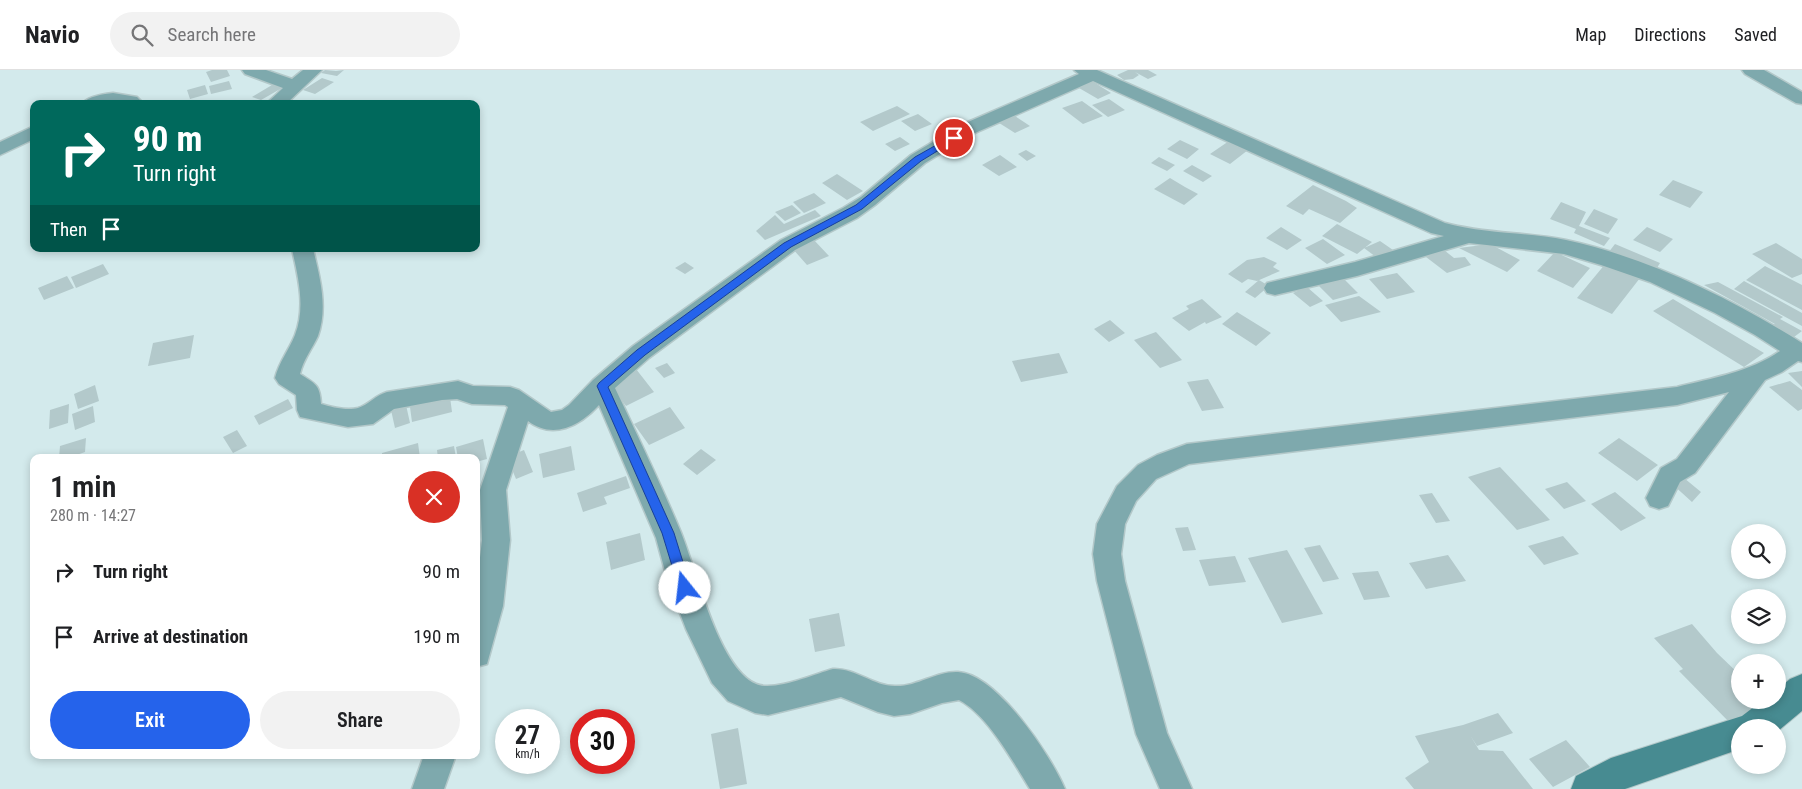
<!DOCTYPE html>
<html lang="en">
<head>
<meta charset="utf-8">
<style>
	:root { --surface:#fff; --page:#f2f2f2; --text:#202124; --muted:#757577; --line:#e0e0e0; --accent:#2563eb }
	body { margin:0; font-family:"Roboto Condensed",sans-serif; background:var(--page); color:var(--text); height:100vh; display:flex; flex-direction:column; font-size:19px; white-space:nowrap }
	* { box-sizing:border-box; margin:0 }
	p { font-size:16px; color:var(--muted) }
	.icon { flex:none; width:28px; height:28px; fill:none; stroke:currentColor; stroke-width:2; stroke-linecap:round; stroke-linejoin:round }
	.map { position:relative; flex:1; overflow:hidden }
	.drawer { position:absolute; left:30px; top:384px; width:450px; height:305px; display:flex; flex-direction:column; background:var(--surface); border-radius:10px; box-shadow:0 2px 8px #0003 }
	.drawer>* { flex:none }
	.guide { position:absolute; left:30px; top:30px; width:450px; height:152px; border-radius:10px; box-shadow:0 2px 8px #0003; background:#00695c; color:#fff; overflow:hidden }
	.controls { position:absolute; left:1731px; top:454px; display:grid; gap:10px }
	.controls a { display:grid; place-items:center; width:55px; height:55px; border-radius:50%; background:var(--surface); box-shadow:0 2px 8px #0003; font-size:25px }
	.speed { position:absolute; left:495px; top:639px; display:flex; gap:10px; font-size:25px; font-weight:700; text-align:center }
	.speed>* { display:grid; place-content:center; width:65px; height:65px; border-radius:50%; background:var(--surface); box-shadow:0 2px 8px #0003; line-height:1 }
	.speed small { font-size:12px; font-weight:400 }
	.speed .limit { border:8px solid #d22; background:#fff; color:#111 }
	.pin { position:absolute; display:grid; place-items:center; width:42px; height:42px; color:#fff; margin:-21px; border:2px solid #fff; border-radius:50%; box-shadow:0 1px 5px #0007 }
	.me { position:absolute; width:55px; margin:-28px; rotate:344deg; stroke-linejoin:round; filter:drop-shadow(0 0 4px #0008) }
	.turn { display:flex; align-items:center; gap:18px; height:105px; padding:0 20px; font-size:22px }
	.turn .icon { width:65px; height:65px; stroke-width:2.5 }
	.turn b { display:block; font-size:35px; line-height:42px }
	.then { display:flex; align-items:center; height:48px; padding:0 20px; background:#0003; gap:10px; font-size:19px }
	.round { display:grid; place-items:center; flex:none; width:52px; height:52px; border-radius:26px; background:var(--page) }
	.summary { display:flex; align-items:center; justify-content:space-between; height:85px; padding:0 20px }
	h1 { font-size:30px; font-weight:600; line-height:38px }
	.action { display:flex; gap:10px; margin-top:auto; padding:10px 20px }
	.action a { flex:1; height:58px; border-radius:30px; background:var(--accent); color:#fff; font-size:20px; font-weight:600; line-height:58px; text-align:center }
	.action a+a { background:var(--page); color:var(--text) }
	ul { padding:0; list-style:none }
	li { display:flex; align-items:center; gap:15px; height:65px; padding:0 20px }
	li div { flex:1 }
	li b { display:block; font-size:19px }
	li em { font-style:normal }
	header { display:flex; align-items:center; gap:30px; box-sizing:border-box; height:70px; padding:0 25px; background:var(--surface); border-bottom:1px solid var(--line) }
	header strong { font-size:24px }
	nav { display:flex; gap:28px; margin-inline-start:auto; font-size:18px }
	.search { width:350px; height:45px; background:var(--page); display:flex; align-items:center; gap:12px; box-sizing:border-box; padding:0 18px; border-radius:28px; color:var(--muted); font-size:19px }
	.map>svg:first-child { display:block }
	.building { fill:#b3c9cb }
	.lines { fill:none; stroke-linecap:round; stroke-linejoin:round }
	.street-casing { stroke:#b3c8c9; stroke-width:3 }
	.secondary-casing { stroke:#b3c8c9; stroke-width:2 }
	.street { fill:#7ea9ad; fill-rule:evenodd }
	.secondary { fill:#478b91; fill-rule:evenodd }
	.route { fill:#2563eb; stroke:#184099 }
</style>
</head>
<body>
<header>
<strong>Navio</strong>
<div class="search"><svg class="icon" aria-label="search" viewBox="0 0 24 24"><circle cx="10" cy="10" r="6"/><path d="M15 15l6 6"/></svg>Search here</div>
<nav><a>Map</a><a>Directions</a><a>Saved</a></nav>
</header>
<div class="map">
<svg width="1802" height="719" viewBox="0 0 1802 719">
	<rect width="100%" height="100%" fill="#d3eaec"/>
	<path class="building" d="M212,0H227L230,6L211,12L206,2Z
		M325,0L336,1L344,0L337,6L321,3Z
		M1128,0H1148L1157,5L1148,9L1135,2L1139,5L1133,9L1124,10L1117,5Z
		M322,8L334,12L315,24L303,20Z
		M229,11L232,19L211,24L209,16Z
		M1092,11L1111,23L1098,29L1079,18Z
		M205,15L208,24L190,29L187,20Z
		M272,15L282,18L261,30L252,27Z
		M1109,29L1125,40L1108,47L1092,35Z
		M1082,31L1103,46L1083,54L1062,38Z
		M897,36L910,44L873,61L860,52Z
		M918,44L932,54L915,61L901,51Z
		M1012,44L1030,56L1015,63L996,51Z
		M900,67L910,74L895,81L885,74Z
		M1180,70L1199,79L1187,89L1167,79Z
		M1229,71L1248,80L1230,94L1210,84Z
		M1026,80L1036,86L1027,91L1018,84Z
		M1000,85L1017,97L999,106L982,95Z
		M1159,87L1175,95L1167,101L1151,93Z
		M1192,95L1212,106L1203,112L1183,101Z
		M837,104L863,121L847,130L822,113Z
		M1170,108L1185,117L1198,124L1184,135L1154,119Z
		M1673,110L1703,122L1690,138L1659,125Z
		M1313,115L1346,131L1357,138L1340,153L1309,139L1303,145L1286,136Z
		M814,123L826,133L804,143L793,132Z
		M1561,132L1586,142L1579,156L1610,168L1604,176L1574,163L1576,159L1550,149Z
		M792,135L801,143L785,151L775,142Z
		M1594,139L1618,149L1608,164L1584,154Z
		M815,140L821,146L765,170L756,161L775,145L784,154Z
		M1337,154L1372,172L1357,184L1322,166Z
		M1281,157L1302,170L1287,180L1266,168Z
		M1647,157L1673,169L1660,182L1633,170Z
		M813,169L829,186L807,195L792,178Z
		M1323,169L1345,185L1327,194L1305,178Z
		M1380,171L1393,180L1376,187L1364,178Z
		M1776,173L1802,189V204L1792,208L1752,184Z
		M1490,174L1520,190L1507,202L1459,178Z
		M1615,174L1660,193L1654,203L1608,183Z
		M1444,180L1454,188L1465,187L1471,195L1447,203L1426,187Z
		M1555,182L1590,198L1573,218L1537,201Z
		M1264,187L1277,193L1273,197L1280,201L1257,211L1248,209L1242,213L1228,204L1247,190Z
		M685,192L694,198L685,204L675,198Z
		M1606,193L1640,208L1612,244L1577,228Z
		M103,194L109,204L76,218L71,207Z
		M1765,196L1802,215V240L1746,210Z
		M1397,203L1415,222L1387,229L1369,209Z
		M67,206L74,218L44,230L38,218Z
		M1344,209L1358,223L1333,230L1319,216Z
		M1259,210L1269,216L1255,228L1245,222Z
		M1744,211L1802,243V256L1734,219Z
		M1718,212L1783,247L1780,249L1802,261L1794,267L1772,255L1775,254L1704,215Z
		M1307,217L1323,231L1310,237L1293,223Z
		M1359,226L1381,242L1341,252L1325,235Z
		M1202,229L1222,247L1206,254L1205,252L1189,261L1172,248L1189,239L1186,236Z
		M1673,229L1764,283L1744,297L1653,241Z
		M1237,242L1271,263L1256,276L1222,254Z
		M1110,250L1125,263L1109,272L1094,259Z
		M1156,262L1182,290L1160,298L1134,270Z
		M194,265L190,288L148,296L153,273Z
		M1059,283L1068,303L1021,312L1012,291Z
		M667,293L675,303L664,308L655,298Z
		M636,299L654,322L626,336L608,312Z
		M1802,301V317L1788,303Z
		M1208,309L1224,338L1202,341L1187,312Z
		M1790,311L1802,320V339L1798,341L1769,317Z
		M95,315L99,331L78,339L74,324Z
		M450,327L452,342L412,352L410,337Z
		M288,329L293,338L259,355L254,346Z
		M69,334L68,353L49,359L50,340Z
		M406,335L410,353L395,358L391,340Z
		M93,336L95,352L75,360L72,344Z
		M670,337L685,358L649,375L634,354Z
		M237,360L247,376L233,383L223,367Z
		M86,368L85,382L68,388H59L60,376Z
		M1619,368L1658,395L1637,411L1598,383Z
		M483,369L487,389L476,392V388H458L456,377Z
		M418,373L420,388H382V383Z
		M454,376L456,388H438L437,380Z
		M571,376L575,400L543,408L539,384Z
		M701,379L716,390L697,405L683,394Z
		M524,380L533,402L516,409L507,387Z
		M1500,397L1550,450L1517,460L1468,407Z
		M626,406L630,418L604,427L607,434L583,442L577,423Z
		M1684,408L1701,422L1692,432L1671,413Z
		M1567,412L1586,431L1564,439L1545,419Z
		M1615,422L1646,448L1621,461L1591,434Z
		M1432,423L1450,451L1436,453L1419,425Z
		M1188,457L1196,480L1183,481L1175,458Z
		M640,463L645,490L611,500L606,472Z
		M1563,466L1579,484L1544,495L1528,476Z
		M1320,475L1339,509L1323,512L1304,478Z
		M1287,480L1323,544L1282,553L1248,488Z
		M1448,485L1466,511L1426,519L1409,493Z
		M1235,486L1246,512L1209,516L1199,490Z
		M1378,501L1390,527L1364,530L1352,503Z
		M839,543L845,576L815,582L809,549Z
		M1692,554L1717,583L1740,605V630H1760L1732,655L1679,601L1683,599L1654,568Z
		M1498,643L1513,663L1477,676L1470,665L1479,680L1503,681L1533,719H1414L1405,708L1429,692L1415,666L1463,655Z
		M738,658L747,714L720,719L711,664Z
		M1566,670L1590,697L1553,717L1529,689Z"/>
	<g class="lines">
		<defs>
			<path id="street" d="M242,0H266L292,9L303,0H322L286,34H266L283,18L245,4Z
				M1074,0H1097L1445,153C1485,164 1526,162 1566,170C1646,187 1733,229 1802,273V292L1798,291L1782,302L1765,310L1695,403L1680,412L1668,436L1659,439L1650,436L1646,428L1661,398L1677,389L1729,322L1677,335L1189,394L1156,409L1136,431L1125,454L1121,484L1125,511L1167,663L1192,719H1160L1136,664L1097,511L1093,484L1097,454L1117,416L1138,395L1157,385L1187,374L1677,317C1712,308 1750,302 1780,281L1755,265L1715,243L1650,212L1601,195L1564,184L1469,173L1357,206L1275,225L1267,223L1264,218L1267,213L1355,192L1444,166L1431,163L1093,11L975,63L925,93L875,135L857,148L795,180L649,288L615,318C637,365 660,412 680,460C696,497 717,597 756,614C774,622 814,604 833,599C856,598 873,616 895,616C917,617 936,601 958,602C997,604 1051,686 1065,719H1030C1013,692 988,645 959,630L942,633L910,644L894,646L878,642L841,627L768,645L755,643L728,631L712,613L686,559L668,512L656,468L599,335C580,356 553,370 528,351L506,420L510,470L503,536L487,594L476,597V522L482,470L480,420L508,337L505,335L472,334L457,329L442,330L394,339L373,354L348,357L300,347L297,340L296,325L279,314L275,308C279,292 289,280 295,265C306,237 298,207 292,179H313C320,207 328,238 318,266C312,279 303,290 300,304C315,314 320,314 321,334C331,337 347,341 358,338C368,335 376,325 387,322L458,311L473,316L510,317L519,320L551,342L562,340L569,335L593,310L633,276L781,170L843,138L861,127L911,85L961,55L1079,4Z
				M1742,0H1764L1802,22V34L1796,33L1745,4Z
				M113,23L137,27L144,34H82C88,26 104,24 113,23Z
				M34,56V69L0,85V72Z
				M424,685H456L444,719H412Z"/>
			<path id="secondary" d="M1802,604V641L1778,661V658H1740V679L1625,719H1571L1576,706L1611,688L1742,646L1763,630H1778V619L1790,609Z"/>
		</defs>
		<use href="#street" class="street-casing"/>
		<use href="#secondary" class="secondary-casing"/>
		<use href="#street" class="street"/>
		<use href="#secondary" class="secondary"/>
	</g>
	<path class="route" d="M954,65L957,66V69L921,91L862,139L791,177L645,285L608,317L674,463L691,518L689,522L685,524L680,522L662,463L597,316L599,313L637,280L784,173L856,135L915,87Z"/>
</svg>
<div class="controls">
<a><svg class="icon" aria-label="search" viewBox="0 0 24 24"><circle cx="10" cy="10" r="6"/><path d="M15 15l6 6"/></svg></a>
<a><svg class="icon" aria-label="layers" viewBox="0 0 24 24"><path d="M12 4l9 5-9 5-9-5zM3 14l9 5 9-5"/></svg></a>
<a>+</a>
<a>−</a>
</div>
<div class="speed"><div>27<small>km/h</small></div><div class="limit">30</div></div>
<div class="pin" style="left:954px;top:68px;background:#d93025"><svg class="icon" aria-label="arrive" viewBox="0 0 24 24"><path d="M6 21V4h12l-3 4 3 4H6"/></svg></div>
<svg class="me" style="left:685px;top:518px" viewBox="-20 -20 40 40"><circle r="19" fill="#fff"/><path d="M0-13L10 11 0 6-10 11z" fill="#2563eb"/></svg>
<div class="guide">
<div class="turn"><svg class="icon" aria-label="right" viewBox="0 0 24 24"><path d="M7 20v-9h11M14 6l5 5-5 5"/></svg><div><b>90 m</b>Turn right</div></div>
<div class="then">Then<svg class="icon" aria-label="arrive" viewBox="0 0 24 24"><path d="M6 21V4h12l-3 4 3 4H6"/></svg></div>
</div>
<section class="drawer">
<div class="summary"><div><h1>1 min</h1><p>280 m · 14:27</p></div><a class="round" style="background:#d93025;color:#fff"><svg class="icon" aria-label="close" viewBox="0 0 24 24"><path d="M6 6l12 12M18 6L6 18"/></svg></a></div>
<ul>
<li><svg class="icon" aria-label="right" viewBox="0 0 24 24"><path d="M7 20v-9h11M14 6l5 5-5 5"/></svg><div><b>Turn right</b></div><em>90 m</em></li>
<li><svg class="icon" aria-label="arrive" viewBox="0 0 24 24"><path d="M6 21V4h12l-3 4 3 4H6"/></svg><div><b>Arrive at destination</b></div><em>190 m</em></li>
</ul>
<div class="action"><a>Exit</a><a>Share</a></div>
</section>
</div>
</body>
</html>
